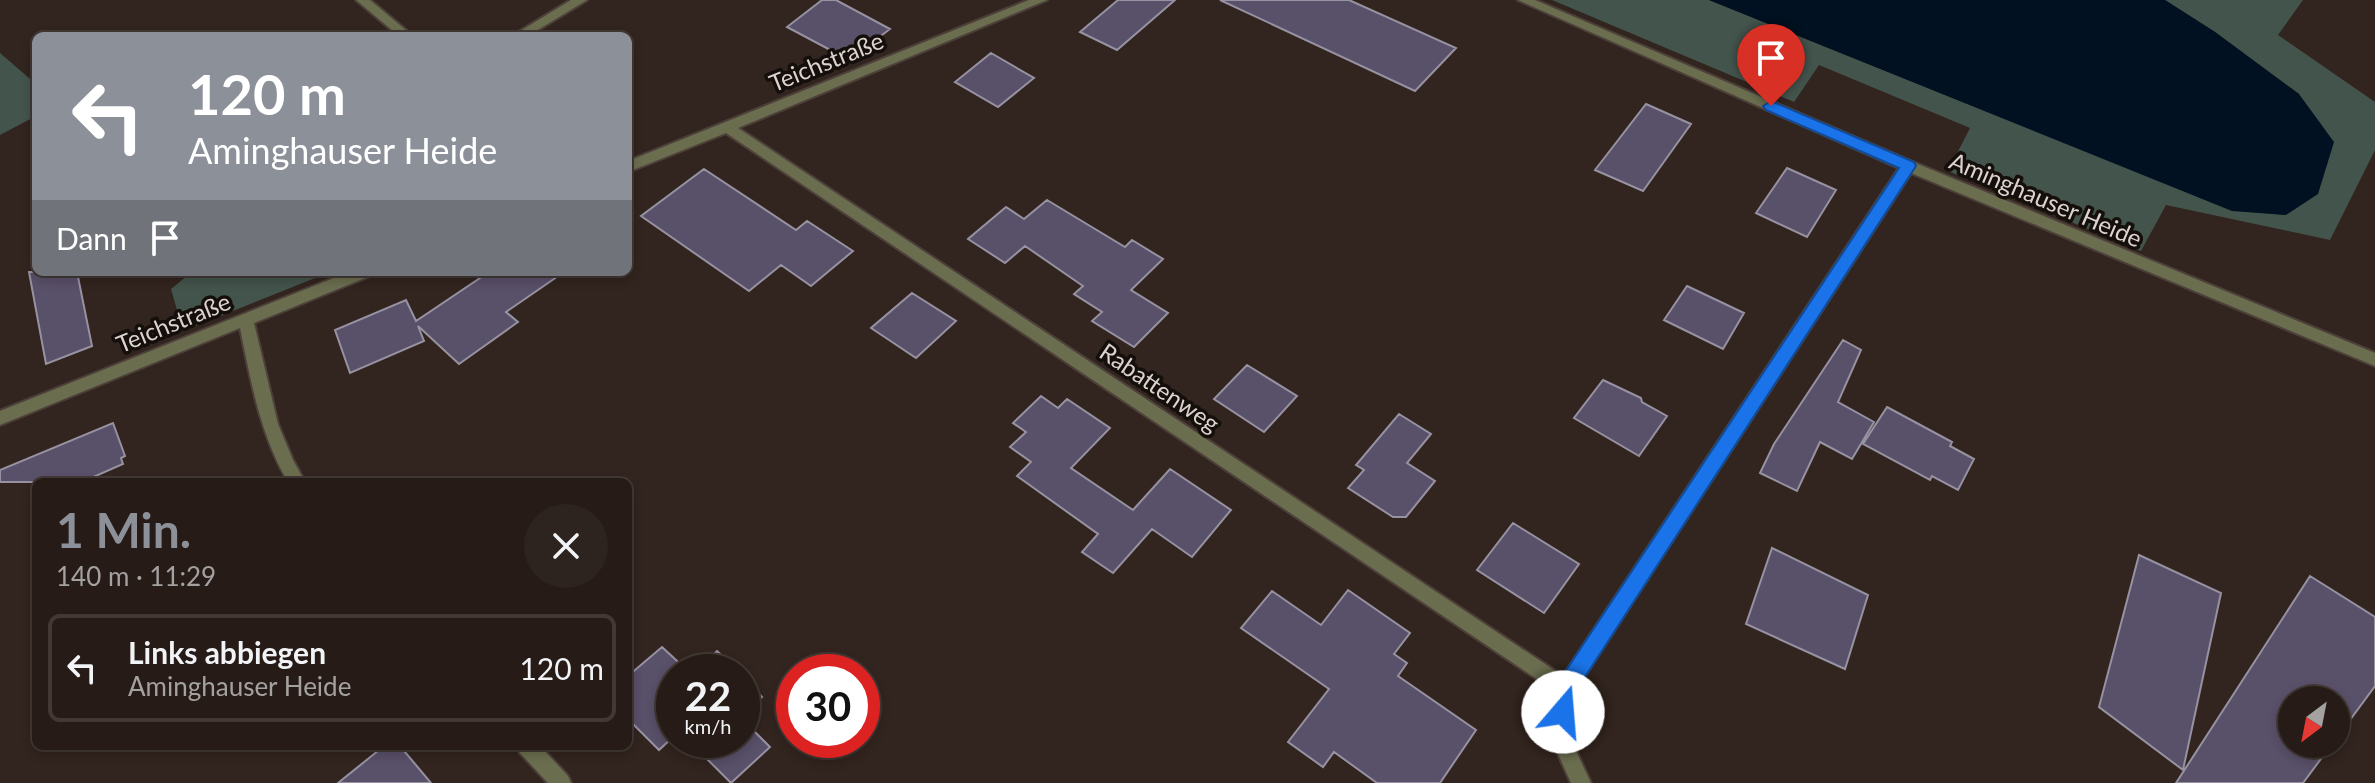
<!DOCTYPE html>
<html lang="de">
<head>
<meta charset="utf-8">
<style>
	:root { --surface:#261b16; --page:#2e241f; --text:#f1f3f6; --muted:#a4a1a1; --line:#423935; --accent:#8c9099 }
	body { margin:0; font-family:Lato,sans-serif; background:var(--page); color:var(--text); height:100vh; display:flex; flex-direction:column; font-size:30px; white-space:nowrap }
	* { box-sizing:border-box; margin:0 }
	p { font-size:26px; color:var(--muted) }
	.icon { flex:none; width:44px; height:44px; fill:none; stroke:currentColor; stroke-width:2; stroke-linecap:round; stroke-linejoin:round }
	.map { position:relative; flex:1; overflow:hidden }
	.details { position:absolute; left:32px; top:478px; width:600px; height:272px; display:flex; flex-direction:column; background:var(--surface); border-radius:12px; box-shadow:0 4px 12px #0003,0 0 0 2px var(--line) }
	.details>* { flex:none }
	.banner { position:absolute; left:32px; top:32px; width:600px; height:244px; border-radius:12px; box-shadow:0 4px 12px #0003,0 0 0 2px var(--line); background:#8c9099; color:#fff; overflow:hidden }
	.needle { width:52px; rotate:212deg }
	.buttons { position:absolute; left:2278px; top:686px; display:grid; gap:16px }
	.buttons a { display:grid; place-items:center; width:72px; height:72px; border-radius:50%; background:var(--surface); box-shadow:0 4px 12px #0003,0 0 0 2px var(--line); font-size:40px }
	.speed { position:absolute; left:656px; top:654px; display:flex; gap:16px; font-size:40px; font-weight:700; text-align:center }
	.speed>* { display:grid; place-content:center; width:104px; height:104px; border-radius:50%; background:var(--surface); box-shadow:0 4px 12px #0003,0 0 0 2px var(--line); line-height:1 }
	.speed small { font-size:20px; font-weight:400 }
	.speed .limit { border:12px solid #d22; background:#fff; color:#111 }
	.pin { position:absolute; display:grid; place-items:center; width:68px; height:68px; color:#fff; margin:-82px -34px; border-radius:50% 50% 50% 0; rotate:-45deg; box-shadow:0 0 8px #0007 }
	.pin .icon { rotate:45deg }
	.me { position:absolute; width:88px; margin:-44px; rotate:18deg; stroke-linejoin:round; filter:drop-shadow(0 0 6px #0008) }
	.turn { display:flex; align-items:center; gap:28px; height:168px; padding:0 24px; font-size:36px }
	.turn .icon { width:104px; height:104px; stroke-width:2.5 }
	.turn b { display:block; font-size:56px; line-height:68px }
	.then { display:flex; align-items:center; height:76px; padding:0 24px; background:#0003; gap:16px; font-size:30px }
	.round { display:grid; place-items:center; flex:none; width:84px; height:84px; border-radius:42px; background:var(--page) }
	.headline { display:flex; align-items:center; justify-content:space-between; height:136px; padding:0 24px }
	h1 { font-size:48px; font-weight:700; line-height:60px; color:var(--accent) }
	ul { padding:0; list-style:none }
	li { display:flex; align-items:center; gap:24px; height:108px; margin:0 16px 12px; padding:0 8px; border:4px solid var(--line); border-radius:12px }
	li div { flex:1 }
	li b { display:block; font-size:30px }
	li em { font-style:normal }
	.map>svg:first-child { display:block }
	.green { fill:#43544c }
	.water { fill:#011121 }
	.building { fill:#595069; stroke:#9792a2; stroke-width:2 }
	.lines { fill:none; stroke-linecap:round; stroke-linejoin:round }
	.street-casing { stroke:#4d403a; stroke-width:4 }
	.street { fill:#6a6d4e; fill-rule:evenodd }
	.route { fill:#1a73e8; stroke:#114b97; stroke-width:2 }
	.labels { text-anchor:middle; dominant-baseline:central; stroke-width:7; stroke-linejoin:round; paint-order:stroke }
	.street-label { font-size:24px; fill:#dcd3cf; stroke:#150f0c }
</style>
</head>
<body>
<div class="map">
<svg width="2375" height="783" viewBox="0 0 2375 783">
	<rect width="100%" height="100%" fill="#32241e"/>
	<path class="green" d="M1552,0H1709L2232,210L2285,215L2299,94L2215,32L2165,0H2303L2278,35L2375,102V150L2330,240L2166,205L2141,251L1948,171L1970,128L1819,65L1794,102Z
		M0,53L36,84V116L0,135Z
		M192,272H330L183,331L171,289Z"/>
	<path class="water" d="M1709,0H2165L2215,32L2299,94L2334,142L2318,194L2286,215L2232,211Z"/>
	<path class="building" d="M822,0H836L890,29L849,60L787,27Z
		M1118,0H1175L1117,50L1080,32Z
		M1220,0H1349L1456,48L1415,91Z
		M991,53L1034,78L998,107L955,82Z
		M1646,104L1691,124L1643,191L1595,170Z
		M1787,168L1836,190L1807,237L1756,213Z
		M704,169L796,230L807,221L853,251L811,286L781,265L749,291L641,216Z
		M1047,200L1125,247L1132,240L1163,259L1131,290L1168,313L1134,347L1092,321L1102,312L1074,294L1083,286L1025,246L1005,263L968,239L1006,207L1024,219Z
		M29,272H77L92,346L46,364Z
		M489,272H564L506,312L518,322L459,364L418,326L424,341L350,373L335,330L406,300L416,321Z
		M1687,286L1744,313L1723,349L1664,320Z
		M912,293L956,321L916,358L871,328Z
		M1843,340L1861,350L1838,402L1874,422L1852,459L1820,442L1797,491L1760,473L1774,444Z
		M1247,365L1297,396L1264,432L1214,399Z
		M1603,380L1641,398L1642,402L1667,416L1639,456L1574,418Z
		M1041,396L1058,408L1067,399L1110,428L1071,468L1133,510L1170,469L1231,510L1192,557L1152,529L1113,573L1082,552L1098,534L1017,476L1031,462L1010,447L1026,432L1013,423Z
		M1887,407L1952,442L1950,446L1974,459L1958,490L1932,476L1930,480L1863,444Z
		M1399,414L1431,434L1407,463L1435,481L1406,517H1393L1348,488L1364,470L1356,465Z
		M113,423L125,456L121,458L123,464L82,482H0V470Z
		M1513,523L1579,564L1544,613L1477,570Z
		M1772,548L1868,595L1845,669L1746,624Z
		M2139,555L2221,593L2183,770L2099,707Z
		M2310,576L2375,617V686L2336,739V700H2292V744H2332L2303,783H2176Z
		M1348,590L1410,633L1394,654L1407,663L1398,676L1476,730L1440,783H1377L1334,752L1323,767L1288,742L1329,689L1241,628L1272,591L1321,625Z
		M662,647L689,672H674V736L659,750L628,719V676Z
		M717,651L738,672H693Z
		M742,676L762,697L742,715Z
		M742,719L770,747L731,783L701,753L697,756L681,740H742Z
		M384,746H400L431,783H338Z"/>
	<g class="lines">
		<defs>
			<path id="street" d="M356,0H370L413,36H399Z
				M571,0H587L528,36H512Z
				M1029,0H1047L738,128L1563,676L1899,168L1518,0H1535L1913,162L2375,353V366L1911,173L1575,691L1569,736L1591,783H1571L1550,736L1556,692L726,133L628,172V161Z
				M349,272H372L370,276L254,323L278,424L293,460L305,482H288C260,434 251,382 240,328L0,425V411Z
				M517,746H540L568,776L571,783H548L520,753Z"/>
		</defs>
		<use href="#street" class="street-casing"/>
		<use href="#street" class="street"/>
	</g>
	<path class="route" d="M1771,101L1914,162L1916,166L1576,691L1570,719L1563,722L1555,719L1552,712L1559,681L1899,168L1766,110L1763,106Z"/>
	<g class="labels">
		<g class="street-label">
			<text transform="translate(826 61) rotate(-22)">Teichstraße</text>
			<text transform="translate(2046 199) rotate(23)">Aminghauser Heide</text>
			<text transform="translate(173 322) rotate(-22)">Teichstraße</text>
			<text transform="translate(1160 387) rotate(34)">Rabattenweg</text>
		</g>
	</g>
</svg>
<div class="buttons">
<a><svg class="needle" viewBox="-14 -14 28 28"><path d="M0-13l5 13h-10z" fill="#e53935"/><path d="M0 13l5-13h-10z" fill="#a4a1a1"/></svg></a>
</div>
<div class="speed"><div>22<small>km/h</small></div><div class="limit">30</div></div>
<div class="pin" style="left:1771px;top:106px;background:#d93025"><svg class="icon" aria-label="arrive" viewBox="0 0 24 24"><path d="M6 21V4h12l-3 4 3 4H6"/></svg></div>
<svg class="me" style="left:1563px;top:712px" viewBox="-20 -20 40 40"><circle r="19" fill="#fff"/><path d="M0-13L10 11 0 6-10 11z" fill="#1a73e8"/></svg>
<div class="banner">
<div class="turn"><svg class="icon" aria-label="left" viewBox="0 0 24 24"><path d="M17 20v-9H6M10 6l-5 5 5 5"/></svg><div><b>120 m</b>Aminghauser Heide</div></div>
<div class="then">Dann<svg class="icon" aria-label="arrive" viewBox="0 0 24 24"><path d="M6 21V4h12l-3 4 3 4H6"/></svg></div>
</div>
<section class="details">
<div class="headline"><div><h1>1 Min.</h1><p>140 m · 11:29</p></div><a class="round"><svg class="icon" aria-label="close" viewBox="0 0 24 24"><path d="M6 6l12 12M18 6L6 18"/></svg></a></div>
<ul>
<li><svg class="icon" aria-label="left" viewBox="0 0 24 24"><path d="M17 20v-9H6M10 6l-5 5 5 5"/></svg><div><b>Links abbiegen</b><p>Aminghauser Heide</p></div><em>120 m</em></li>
</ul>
</section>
</div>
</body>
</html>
